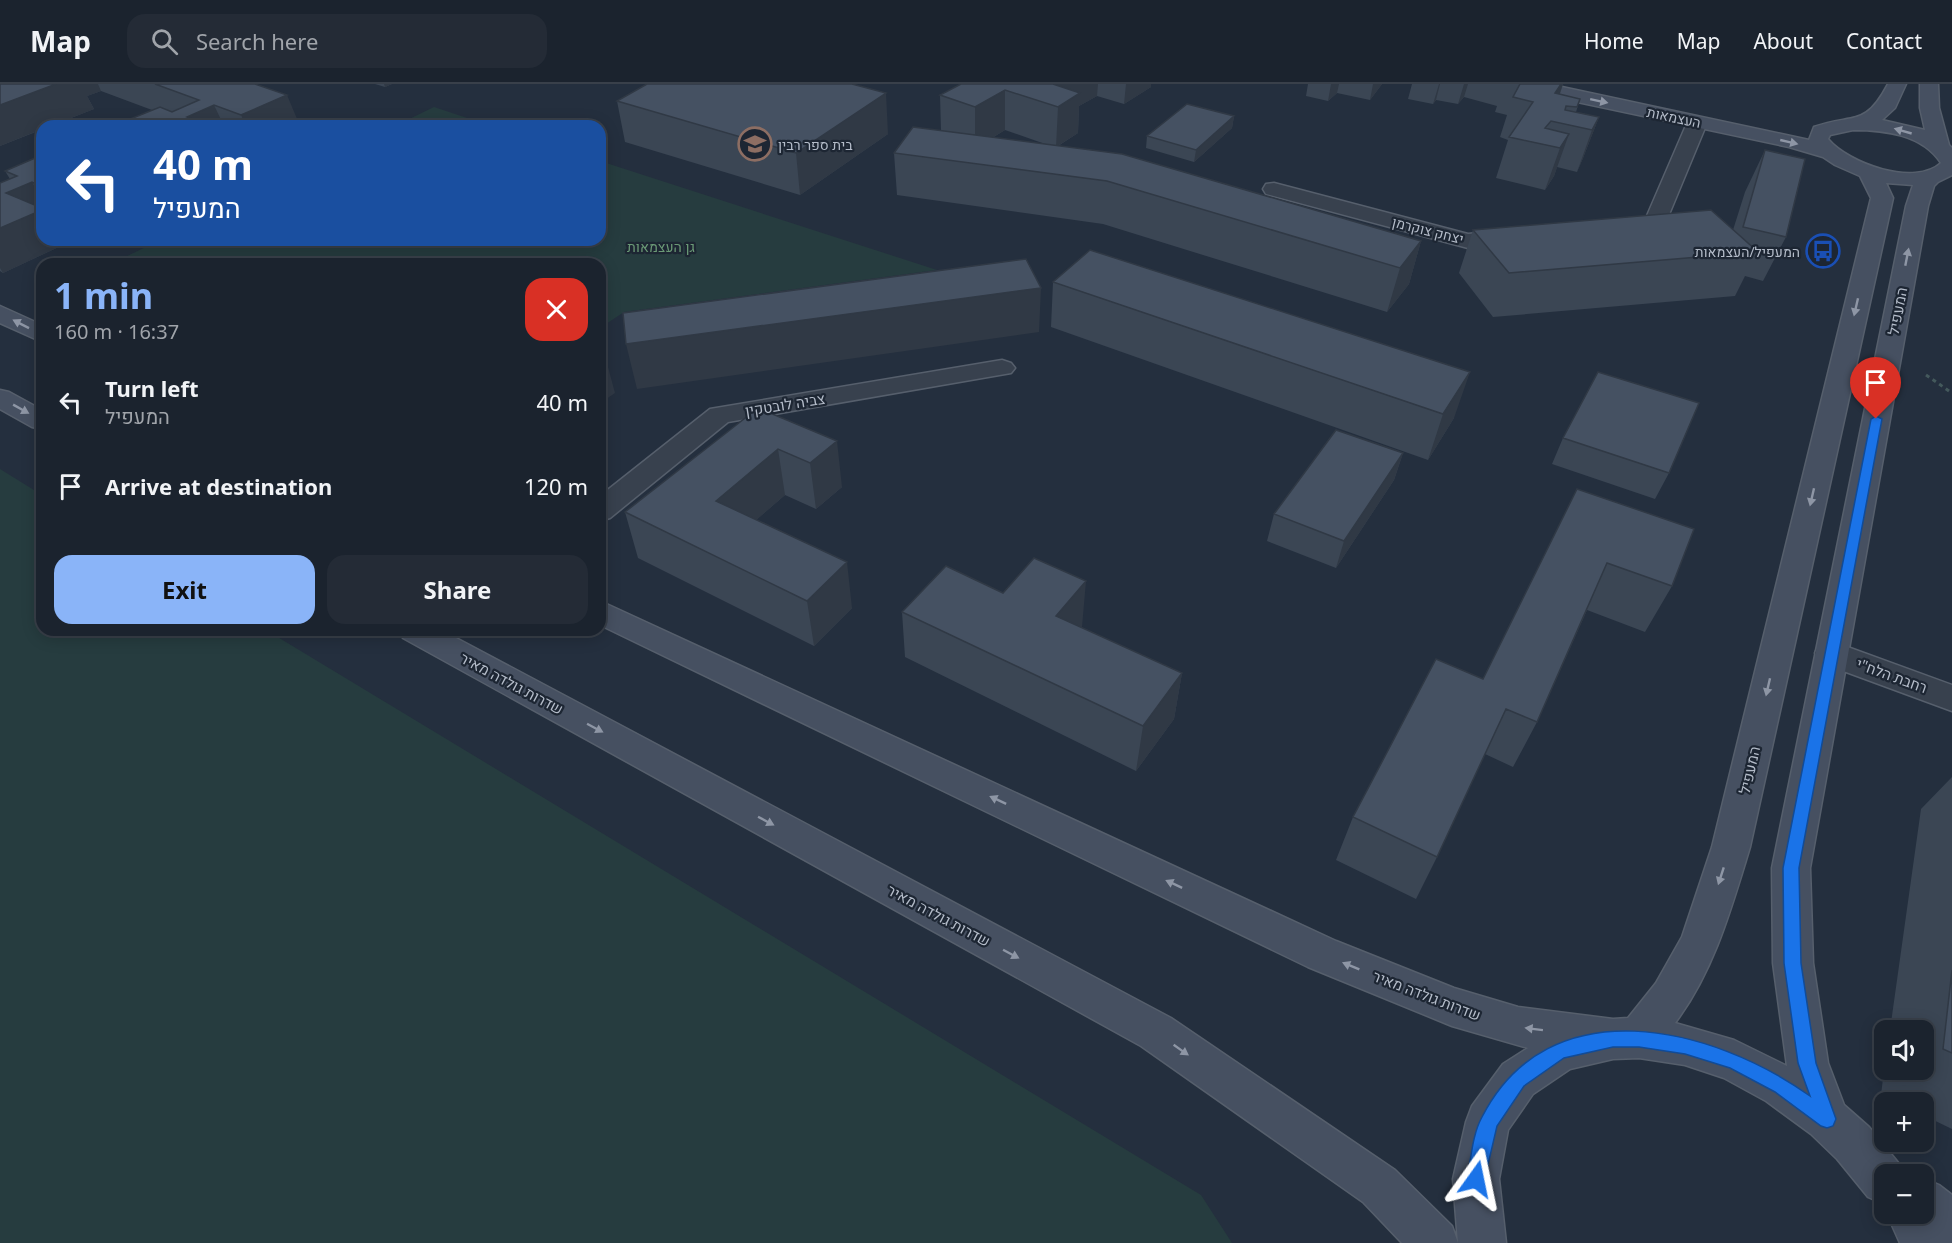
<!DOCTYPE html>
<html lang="en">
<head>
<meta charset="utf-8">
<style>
	:root { --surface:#1b232e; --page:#242b36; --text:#f1f3f6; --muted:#a0a4aa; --line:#39404a; --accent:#8ab4f8 }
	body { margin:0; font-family:"Noto Sans",Heebo,sans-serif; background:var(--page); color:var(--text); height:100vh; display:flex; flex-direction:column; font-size:22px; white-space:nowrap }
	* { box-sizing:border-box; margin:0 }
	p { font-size:20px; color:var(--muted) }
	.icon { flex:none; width:33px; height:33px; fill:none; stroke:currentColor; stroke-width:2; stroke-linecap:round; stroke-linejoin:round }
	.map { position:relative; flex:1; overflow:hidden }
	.side { position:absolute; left:36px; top:174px; width:570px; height:378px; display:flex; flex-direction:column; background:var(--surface); border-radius:18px; box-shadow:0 3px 15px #0003,0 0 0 2px var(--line) }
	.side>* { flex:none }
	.top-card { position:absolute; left:36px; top:36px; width:570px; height:126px; border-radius:18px; box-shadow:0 3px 15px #0003,0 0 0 2px var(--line); background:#1a4fa0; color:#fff; overflow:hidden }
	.controls { position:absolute; left:1874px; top:936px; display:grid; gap:12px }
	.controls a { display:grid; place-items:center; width:60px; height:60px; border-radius:12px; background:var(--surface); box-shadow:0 3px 15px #0003,0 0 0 2px var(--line); font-size:30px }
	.pin { position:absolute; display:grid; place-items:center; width:51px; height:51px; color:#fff; margin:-62px -26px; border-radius:50% 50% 50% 0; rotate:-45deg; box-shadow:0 0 6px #0007 }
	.pin .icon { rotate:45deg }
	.me { position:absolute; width:66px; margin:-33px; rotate:12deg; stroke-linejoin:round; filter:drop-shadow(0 0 4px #0008) }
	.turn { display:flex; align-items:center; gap:21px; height:126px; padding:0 18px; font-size:27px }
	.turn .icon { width:78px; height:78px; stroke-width:2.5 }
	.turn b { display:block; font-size:42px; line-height:51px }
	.round { display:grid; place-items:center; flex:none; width:63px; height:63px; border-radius:18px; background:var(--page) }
	.summary { display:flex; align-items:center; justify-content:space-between; height:102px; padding:0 18px }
	h1 { font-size:36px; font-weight:700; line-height:45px; color:var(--accent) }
	.button { display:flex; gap:12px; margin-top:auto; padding:12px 18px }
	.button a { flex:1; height:69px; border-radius:18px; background:var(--accent); color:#111; font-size:24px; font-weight:700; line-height:69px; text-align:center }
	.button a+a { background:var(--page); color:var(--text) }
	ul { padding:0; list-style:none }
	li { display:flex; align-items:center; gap:18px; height:84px; padding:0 18px }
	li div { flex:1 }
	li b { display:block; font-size:22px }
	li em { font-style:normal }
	header { display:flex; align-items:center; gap:36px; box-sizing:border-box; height:84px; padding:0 30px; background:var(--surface); border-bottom:2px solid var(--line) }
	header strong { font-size:28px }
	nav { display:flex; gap:33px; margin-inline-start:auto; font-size:21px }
	.search { width:420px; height:54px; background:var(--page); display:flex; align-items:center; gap:15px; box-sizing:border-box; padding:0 21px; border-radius:18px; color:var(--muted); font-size:22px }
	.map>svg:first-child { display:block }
	.green { fill:#263c3f }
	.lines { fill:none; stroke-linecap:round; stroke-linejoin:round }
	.street-casing { stroke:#565f6c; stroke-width:3 }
	.secondary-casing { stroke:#565f6c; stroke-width:3 }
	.path { stroke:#44595c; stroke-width:3; stroke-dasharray:4 4; stroke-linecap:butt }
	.street { fill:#38414e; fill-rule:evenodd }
	.secondary { fill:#465061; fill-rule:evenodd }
	.wall { fill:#3b4654; fill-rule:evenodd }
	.shaded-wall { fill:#303945 }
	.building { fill:#455162; stroke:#303945; stroke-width:1.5 }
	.oneway { fill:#8e96a5 }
	.route { fill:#1a73e8; stroke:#114b97; stroke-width:1.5 }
	.labels { text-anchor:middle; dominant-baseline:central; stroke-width:4.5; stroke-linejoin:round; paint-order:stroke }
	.far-street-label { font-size:14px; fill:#b4bcc9; stroke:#1d2633 }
	.far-poi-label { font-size:14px; fill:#b4bcc9; stroke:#1d2633; text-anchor:start }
	.far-park-label { font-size:14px; fill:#6b9a76; stroke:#1d2633 }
	.street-label { font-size:15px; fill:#b4bcc9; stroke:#1d2633 }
</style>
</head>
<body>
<header>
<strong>Map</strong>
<div class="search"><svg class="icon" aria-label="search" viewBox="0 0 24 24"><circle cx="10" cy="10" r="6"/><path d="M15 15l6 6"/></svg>Search here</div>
<nav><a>Home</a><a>Map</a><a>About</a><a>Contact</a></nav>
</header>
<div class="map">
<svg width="1952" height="1159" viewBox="0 0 1952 1159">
	<rect width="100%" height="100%" fill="#242f3e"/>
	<path class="green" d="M434,23L491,42H395Z
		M600,77L937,186L624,228L600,244V180H111L160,156H600Z
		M0,385L42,411V546H266L1201,1111L1232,1159H0Z"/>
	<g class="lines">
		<defs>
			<path id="street" d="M1697,33L1704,35L1707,39L1663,145L1620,150L1612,148L1609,143L1612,138L1646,134L1687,39L1690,35Z
				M1274,99L1468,150L1515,146L1523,148L1526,153L1523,158L1468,164L1266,110L1263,105L1266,100Z
				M1002,276L1011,279L1015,284L1011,289L728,338L610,434L600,437V412L710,325Z
				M1831,557L1952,601V627L1819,578L1815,569L1819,560Z"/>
			<path id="secondary" d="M1512,0H1548L1809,56L1814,43C1854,29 1865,44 1888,0H1906L1895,24L1882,36L1925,46L1920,24V0H1938L1939,24L1949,61L1952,64V91L1938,98L1934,102L1928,122L1810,784L1813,879L1828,979L1844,1021L1869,1043L1900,1081L1904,1090H1884V1120L1868,1113L1837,1075L1811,1050L1766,1017L1724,994L1685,981L1639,974L1613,975L1570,985L1533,1010L1508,1046L1499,1095L1506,1159H1402L1363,1118L1141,962L403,554L398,546H441L1171,934L1395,1086L1452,1142L1458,1159L1453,1095L1466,1038L1472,1022L1503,980L1528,964L1452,942L1308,883L600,541V517L1336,857L1454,904L1518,923L1613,935L1628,934L1656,899L1682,853L1712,763L1871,114L1860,92L1835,81L1823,73L1789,63L1521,6L1514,4ZM1853,46C1884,46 1922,50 1941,79C1915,103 1849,80 1828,55L1830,51ZM1886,99L1913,101L1906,122L1772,784L1773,879L1787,982L1734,956L1675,939C1714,887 1731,825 1750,763L1893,114Z
				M0,222L42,241V258L0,239Z
				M0,306L9,308L42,326V345L32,343L0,325Z
				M1923,1094L1939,1101L1952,1111V1159H1900L1887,1130H1923Z"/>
		</defs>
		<use href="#street" class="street-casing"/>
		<use href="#secondary" class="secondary-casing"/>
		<path class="path" d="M1926,291L1952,309"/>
		<use href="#street" class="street"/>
		<use href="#secondary" class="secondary"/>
	</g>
	<path class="wall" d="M0,0H255L300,42H113L152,26L101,7L87,12L94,25L0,62Z
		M375,0H392L385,3Z
		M961,0H1151V3L1124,20L1097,12L1079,22L1078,49L1058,62L1421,157L1409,200L1387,228L1103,140L897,111L894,69L941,47L940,11ZM1005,46L1048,61L992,54Z
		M1308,0H1382L1370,16L1337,9L1328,17L1306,12Z
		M1412,0H1563L1560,10L1580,15L1576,28L1599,33L1583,74L1577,88L1557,83L1554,92L1545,106L1496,94L1508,56L1500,53L1507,31L1495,28L1497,22L1464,13L1458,20L1436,16L1433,20L1408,15Z
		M617,17L888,50L800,111L625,58Z
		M1234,32L1232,44L1194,78L1146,64L1147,52Z
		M1765,66L1786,153L1763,197L1745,192L1735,212L1493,233L1459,189L1473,146H1733L1745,108Z
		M42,71V156H62L65,160L3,189L0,187V99L10,95L5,87Z
		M1053,198L1454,334L1428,376L1051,243Z
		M758,324L842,403L816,425L785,411L756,436L852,524L814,562L638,474L625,428Z
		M1563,354L1669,389L1655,415L1552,380Z
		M1403,369L1394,396L1336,484L1267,457L1274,430Z
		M1577,405L1672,502L1645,548L1587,526L1537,638L1513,683L1485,670L1437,773L1416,815L1336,776L1353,733L1483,595Z
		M1003,509L1082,543H1081L1182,589L1174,635L1136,687L905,573L902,528Z
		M1952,693V1045L1923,1031V1018H1896L1881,1011L1884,986H1923V946H1890L1921,725Z"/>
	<path class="shaded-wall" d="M56,0H98L101,7L87,12L94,25L50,42H42V45L0,62V21Z
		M384,0H392L385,3Z
		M1052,0H1098L1097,12L1079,22L1078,49L1056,63L1058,23Z
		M1126,0H1151V3L1124,20Z
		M1331,0H1339L1337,9L1328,17Z
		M1373,0H1382L1370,16Z
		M1439,0H1440L1436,16L1433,20Z
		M1464,0H1468L1464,13L1458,20Z
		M1561,0H1563L1551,35L1555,9Z
		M1005,6V46L975,64V23Z
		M886,9L888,50L800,111L796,69Z
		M287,11L300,42H246L241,31Z
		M214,21L224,42H189L187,33Z
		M1234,32L1232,44L1194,78L1196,66Z
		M1599,33L1583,74L1577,88L1592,46Z
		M1569,50L1554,92L1545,106L1560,64Z
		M32,98L42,116V156H62L65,160L3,189L0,184V144L6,109Z
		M1421,157L1409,200L1387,228L1400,184Z
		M1041,204L1039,248L637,305L626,260Z
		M605,272L615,309L600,319V276Z
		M1470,288L1454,334L1428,376L1443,330Z
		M837,357L842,403L816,425L810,379Z
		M778,365L785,411L725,463L716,417Z
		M1403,369L1394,396L1336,484L1344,457Z
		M847,478L852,524L814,562L807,517Z
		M1086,497L1082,543L1053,578L1056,532Z
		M1182,589L1174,635L1136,687L1143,642Z"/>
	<path class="building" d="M0,0H56L0,21Z
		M155,0H255L287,11L241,31L214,21L187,33L199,38L189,42H113L160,23L172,28L199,16Z
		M647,0H852L886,9L796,69L617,17Z
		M961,0H1053L1080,9L1058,23L1005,6L975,23L940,11Z
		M1520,0H1561L1555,9L1580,15L1577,23L1566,22L1565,26L1599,33L1592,46L1551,37L1545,44L1569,50L1560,64L1509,53L1533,18L1513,13Z
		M1187,20L1234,32L1196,66L1147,52Z
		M913,43L1122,70L1421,157L1400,184L1107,97L894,69Z
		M1765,66L1805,75L1786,153L1743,143Z
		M42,71V103L32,98L6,109L42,124V126L0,144V99L17,92L5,87Z
		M1711,126L1758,168L1509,189L1473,146Z
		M1090,166L1470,288L1443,330L1053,198Z
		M1026,175L1041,204L626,260L623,229Z
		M600,270L605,272L600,276Z
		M1598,288L1699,319L1669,389L1563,354Z
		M758,324L837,357L810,379L778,365L716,417L847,478L807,517L625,428Z
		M1336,346L1403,369L1344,457L1274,430Z
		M1577,405L1694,445L1672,502L1607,479L1537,638L1506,625L1437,773L1353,733L1436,575L1483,595Z
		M1034,474L1086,497L1056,532L1182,589L1143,642L902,528L946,482L1003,509Z
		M1952,886V969L1943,965Z"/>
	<defs><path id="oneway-solid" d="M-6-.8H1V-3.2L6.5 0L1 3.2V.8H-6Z" transform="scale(1.5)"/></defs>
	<g class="oneway">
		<use href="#oneway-solid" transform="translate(1599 17) rotate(12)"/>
		<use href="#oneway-solid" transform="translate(1903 47) rotate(-164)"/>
		<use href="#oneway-solid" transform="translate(1789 58) rotate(13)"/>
		<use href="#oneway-solid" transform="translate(1907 173) rotate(-79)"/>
		<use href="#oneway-solid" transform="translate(1856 223) rotate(103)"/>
		<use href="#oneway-solid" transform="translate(21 240) rotate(-153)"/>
		<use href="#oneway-solid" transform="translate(21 325) rotate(29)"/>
		<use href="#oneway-solid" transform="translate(1812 413) rotate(103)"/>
		<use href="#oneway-solid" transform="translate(1768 603) rotate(103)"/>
		<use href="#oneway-solid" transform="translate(595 644) rotate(28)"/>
		<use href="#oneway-solid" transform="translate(998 716) rotate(-155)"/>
		<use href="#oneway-solid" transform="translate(766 737) rotate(28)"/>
		<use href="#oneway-solid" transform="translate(1721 792) rotate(108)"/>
		<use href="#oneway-solid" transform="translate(1174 800) rotate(-155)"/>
		<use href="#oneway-solid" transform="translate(1011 870) rotate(28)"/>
		<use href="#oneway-solid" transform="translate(1351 882) rotate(-158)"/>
		<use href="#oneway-solid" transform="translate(1534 945) rotate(-173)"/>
		<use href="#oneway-solid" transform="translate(1181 966) rotate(35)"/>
	</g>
	<path class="route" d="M1876,332L1882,335L1799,784L1801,879L1816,979L1836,1035L1833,1042L1827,1044L1821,1042L1775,1008L1730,984L1685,970L1639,963H1613L1564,974L1524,1002L1497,1042L1483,1102L1476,1105L1469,1102L1467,1095C1471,1076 1472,1051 1482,1033C1549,902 1712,942 1810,1012L1798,979L1784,879L1783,784L1871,335Z"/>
	<defs>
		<symbol id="school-ring" viewBox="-11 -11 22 22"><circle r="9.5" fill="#1d2633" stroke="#8d6e63" stroke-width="1.5"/><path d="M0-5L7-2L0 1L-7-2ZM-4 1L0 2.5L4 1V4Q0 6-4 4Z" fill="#8d6e63"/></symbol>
		<symbol id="bus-ring" viewBox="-11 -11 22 22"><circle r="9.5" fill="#1d2633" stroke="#1a4fb4" stroke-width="1.5"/><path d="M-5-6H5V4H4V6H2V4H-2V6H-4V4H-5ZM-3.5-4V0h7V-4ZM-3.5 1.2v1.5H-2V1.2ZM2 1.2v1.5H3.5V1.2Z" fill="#1a4fb4"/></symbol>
	</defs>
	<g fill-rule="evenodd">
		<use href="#school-ring" x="736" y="41" width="38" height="38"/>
		<use href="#bus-ring" x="1804" y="148" width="38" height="38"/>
	</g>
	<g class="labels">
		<g class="far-street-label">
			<text transform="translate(1674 33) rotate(12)">העצמאות</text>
			<text transform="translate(1428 146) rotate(14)">יצחק צוקרמן</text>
		</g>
		<g class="far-poi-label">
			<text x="778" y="60">בית ספר רבין</text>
			<text x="1800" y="167" text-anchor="end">המעפיל/העצמאות</text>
		</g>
		<g class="far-park-label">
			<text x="661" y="162">גן העצמאות</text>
		</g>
		<g class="street-label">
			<text transform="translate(1897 227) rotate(-79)">המעפיל</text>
			<text transform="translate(785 320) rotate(-9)">צביה לובטקין</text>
			<text transform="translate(1892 591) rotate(20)">רחבת הלח"י</text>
			<text transform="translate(512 599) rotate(28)">שדרות גולדה מאיר</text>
			<text transform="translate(1749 686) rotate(-77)">המעפיל</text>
			<text transform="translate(939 831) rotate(28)">שדרות גולדה מאיר</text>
			<text transform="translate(1427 911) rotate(21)">שדרות גולדה מאיר</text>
		</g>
	</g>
</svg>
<div class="controls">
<a><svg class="icon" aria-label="sound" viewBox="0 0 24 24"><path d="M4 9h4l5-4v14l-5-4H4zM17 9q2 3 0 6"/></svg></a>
<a>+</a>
<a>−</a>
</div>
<div class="pin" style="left:1876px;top:335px;background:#d93025"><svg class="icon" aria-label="arrive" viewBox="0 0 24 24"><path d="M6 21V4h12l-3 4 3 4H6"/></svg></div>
<svg class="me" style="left:1476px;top:1095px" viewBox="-20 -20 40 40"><path d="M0-17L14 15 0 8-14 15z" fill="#1a73e8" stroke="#fff" stroke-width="4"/></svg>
<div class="top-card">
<div class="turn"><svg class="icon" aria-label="left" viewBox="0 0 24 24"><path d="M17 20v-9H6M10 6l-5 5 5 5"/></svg><div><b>40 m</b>המעפיל</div></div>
</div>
<section class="side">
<div class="summary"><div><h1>1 min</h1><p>160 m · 16:37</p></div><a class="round" style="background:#d93025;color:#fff"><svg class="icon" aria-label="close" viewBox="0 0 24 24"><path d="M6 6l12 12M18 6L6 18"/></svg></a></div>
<ul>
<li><svg class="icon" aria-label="left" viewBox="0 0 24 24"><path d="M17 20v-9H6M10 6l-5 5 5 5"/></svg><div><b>Turn left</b><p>המעפיל</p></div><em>40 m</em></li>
<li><svg class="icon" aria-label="arrive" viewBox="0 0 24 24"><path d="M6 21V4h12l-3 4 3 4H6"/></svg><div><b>Arrive at destination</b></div><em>120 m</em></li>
</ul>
<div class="button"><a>Exit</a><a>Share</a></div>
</section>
</div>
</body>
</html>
